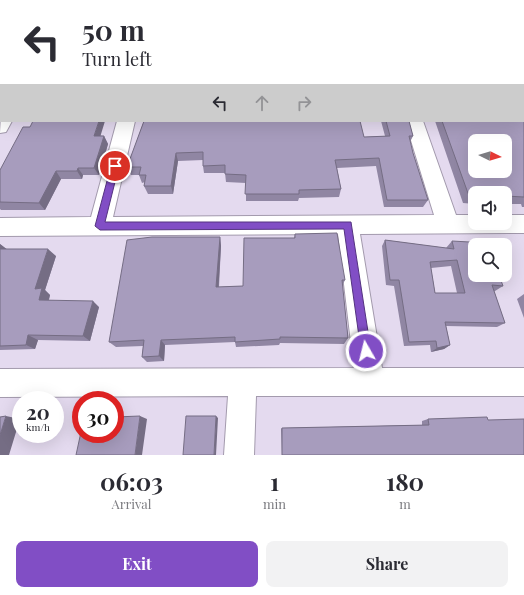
<!DOCTYPE html>
<html lang="en">
<head>
<meta charset="utf-8">
<style>
	:root { --surface:#fff; --page:#f2f2f3; --text:#2b2b33; --muted:#7c7c81; --accent:#814ec5 }
	body { margin:0; font-family:"Playfair Display",serif; background:var(--page); color:var(--text); height:100vh; display:flex; flex-direction:column; font-size:15px; white-space:nowrap }
	* { box-sizing:border-box; margin:0 }
	p { font-size:13px; color:var(--muted) }
	.icon { flex:none; width:22px; height:22px; fill:none; stroke:currentColor; stroke-width:2; stroke-linecap:round; stroke-linejoin:round }
	.map { position:relative; height:455px; overflow:hidden }
	.side { display:flex; flex-direction:column; background:var(--surface); flex:1 }
	.side>* { flex:none }
	.hud { position:absolute; left:0px; top:0px; width:524px; height:122px; box-shadow:0 4px 16px #0002; background:#fff; color:var(--text); overflow:hidden }
	.needle { width:26px; rotate:95deg }
	.controls { position:absolute; left:468px; top:134px; display:grid; gap:8px }
	.controls a { display:grid; place-items:center; width:44px; height:44px; border-radius:8px; background:var(--surface); box-shadow:0 4px 16px #0002; font-size:20px }
	.speed { position:absolute; left:12px; top:391px; display:flex; gap:8px; font-size:20px; font-weight:700; text-align:center }
	.speed>* { display:grid; place-content:center; width:52px; height:52px; border-radius:50%; background:var(--surface); box-shadow:0 4px 16px #0002; line-height:1 }
	.speed small { font-size:10px; font-weight:400 }
	.speed .limit { border:6px solid #d22; background:#fff; color:#111 }
	.pin { position:absolute; display:grid; place-items:center; width:34px; height:34px; color:#fff; margin:-17px; border:2px solid #fff; border-radius:50%; box-shadow:0 1px 4px #0007 }
	.me { position:absolute; width:44px; margin:-22px; rotate:352deg; stroke-linejoin:round; filter:drop-shadow(0 0 3px #0008) }
	.turn { display:flex; align-items:center; gap:14px; height:84px; padding:0 16px; font-size:18px }
	.turn .icon { width:52px; height:52px; stroke-width:2.5 }
	.turn b { display:block; font-size:28px; line-height:34px }
	.lanes { display:flex; align-items:center; height:38px; padding:0 16px; background:#0003; justify-content:center; gap:20px; direction:ltr }
	.lanes .off { opacity:.35 }
	.eta { display:flex; justify-content:space-evenly; align-items:center; height:68px; text-align:center }
	.eta b { font-size:24px; font-weight:700; line-height:28px }
	.action { display:flex; gap:8px; margin-top:auto; padding:8px 16px }
	.action a { flex:1; height:46px; border-radius:8px; background:var(--accent); color:#fff; font-size:16px; font-weight:700; line-height:46px; text-align:center }
	.action a+a { background:var(--page); color:var(--text) }
	.map>svg:first-child { display:block }
	.lines { fill:none; stroke-linecap:round; stroke-linejoin:round }
	.minor-casing { stroke:#a39aad; stroke-width:2 }
	.minor { fill:#fff; fill-rule:evenodd }
	.wall { fill:#9086a3; fill-rule:evenodd }
	.shaded-wall { fill:#756d84 }
	.building { fill:#a79cbd; stroke:#756d84; fill-rule:evenodd }
	.route { fill:#814ec5; stroke:#543380 }
</style>
</head>
<body>
<div class="map">
<svg width="524" height="455" viewBox="0 0 524 455">
	<rect width="100%" height="100%" fill="#e4daef"/>
	<g class="lines">
		<defs>
			<path id="minor" d="M49,0H63L48,1Z
				M150,0H164L149,1Z
				M246,0H260V1H246Z
				M368,0H382L383,1H369Z
				M458,0H472L473,1H459Z
				M523,95H524V108H523Z
				M1,115V121H12L6,132L0,133Z
				M117,121H135L113,217L434,215L405,121H423L456,215H475V223H505V215H524V233L360,234L382,368H524V396H256L254,455H224L228,396L0,397V369L354,368L338,234L0,236V218L91,217Z"/>
		</defs>
		<use href="#minor" class="minor-casing"/>
		<use href="#minor" class="minor"/>
	</g>
	<path class="wall" d="M401,0H450V1H401Z
		M491,0H524V52L523,51V1H492Z
		M524,111V207H522L521,204H505V193H475V204L463,203L435,121H523Z
		M144,121L364,137L385,136L381,121H409L413,136L410,142L413,153L428,200L423,207H384L376,166L337,168L341,189L339,197L299,198L298,201H246V183L226,182L225,173H204L203,166V160L178,161L173,194H148L144,186L145,182L142,183L139,175H131L127,167Z
		M30,127L104,136L108,144L99,175H83L82,179H61L45,210H1L0,209V170Z
		M295,234L345,280L342,286L348,338L344,344L280,343L279,345L236,347L235,342L165,345L164,361L147,362L142,357L143,346L116,347L109,342L220,237L221,246L219,287L243,286L294,238Z
		M385,240L446,248L452,241L503,286L495,291H494L505,323L497,327L446,326L450,345L444,349L431,352L430,345L404,346L394,286L386,285L382,246ZM451,266L457,293H435L431,268Z
		M0,244L6,249L56,256L45,290L50,295L49,300L99,307L90,341L38,340L35,349L0,350Z
		M524,294V318L517,299Z
		M428,419L488,420L524,455H282L281,429L282,428L422,425V421Z"/>
	<path class="shaded-wall" d="M99,121H105L98,144L94,136Z
		M104,136L108,144L99,175L94,168Z
		M176,153L178,161L173,194L171,186Z
		M78,168L83,175L82,179L77,171Z
		M56,171L61,179L45,210L39,203Z
		M220,237L221,246L218,294L216,287Z
		M0,244L8,250L0,251Z
		M48,249L56,256L45,290L50,295L47,306L39,300L35,289Z
		M93,301L99,307L90,341L83,336Z
		M28,335L38,340L35,349L26,345Z
		M161,340L165,345L164,361L159,356Z
		M450,345L444,349L431,352L437,348Z
		M6,416L20,419L9,455H0V435Z
		M140,416L147,419L142,455H135Z
		M216,416L218,418L216,455H214Z"/>
	<path class="building" d="M81,0H138V1H81Z
		M184,0H228V1H184Z
		M406,0H450V1H407Z
		M500,0H524V36L523,35V1H501Z
		M523,111H524V197L505,196V193H475V196H469L442,121H523ZM475,141H505V171H475Z
		M33,121H99L94,136H104L94,168H78L77,171H56L39,203L0,202V170L23,127H30Z
		M144,121H360L364,137L390,136L386,121H409L413,136H409L413,153L428,200H387L379,158L335,160L341,189L299,190V194H245L246,175L225,174V165L203,166V152L176,153L171,186H144L146,175H139L141,167H127Z
		M337,233L345,280H342L348,338L280,337V339L235,342V337L161,340L159,356L142,357L144,340L109,342L127,240L152,237H220L216,287L243,286L244,238H295V234Z
		M385,240L454,249L452,241L487,243L488,245H475V275H499L503,286L492,285L505,323L445,322L450,345L437,348L436,341L409,342L399,280H390ZM457,260L465,293H435L430,262Z
		M0,249H48L35,289L42,288L39,300L93,301L83,336L28,335L26,345L0,346Z
		M6,416L0,435V417Z
		M140,416L135,455H76L81,432V434H115V417Z
		M186,416H216L214,455H183Z
		M487,417L488,420L524,419V455H282V428L429,425L428,419Z"/>
	<path class="route" d="M115,163L119,166L105,222H351L371,351L370,355L366,356L362,355L361,351L344,229L100,230L95,226L111,166Z"/>
</svg>
<div class="controls">
<a><svg class="needle" viewBox="-14 -14 28 28"><path d="M0-13l5 13h-10z" fill="#e53935"/><path d="M0 13l5-13h-10z" fill="#7c7c81"/></svg></a>
<a><svg class="icon" aria-label="sound" viewBox="0 0 24 24"><path d="M4 9h4l5-4v14l-5-4H4zM17 9q2 3 0 6"/></svg></a>
<a><svg class="icon" aria-label="search" viewBox="0 0 24 24"><circle cx="10" cy="10" r="6"/><path d="M15 15l6 6"/></svg></a>
</div>
<div class="speed"><div>20<small>km/h</small></div><div class="limit">30</div></div>
<div class="pin" style="left:115px;top:166px;background:#d93025"><svg class="icon" aria-label="arrive" viewBox="0 0 24 24"><path d="M6 21V4h12l-3 4 3 4H6"/></svg></div>
<svg class="me" style="left:366px;top:351px" viewBox="-20 -20 40 40"><circle r="17" fill="#814ec5" stroke="#fff" stroke-width="3"/><path d="M0-11L8 9 0 5-8 9z" fill="#fff"/></svg>
<div class="hud">
<div class="turn"><svg class="icon" aria-label="left" viewBox="0 0 24 24"><path d="M17 20v-9H6M10 6l-5 5 5 5"/></svg><div><b>50 m</b>Turn left</div></div>
<div class="lanes"><svg class="icon" aria-label="left" viewBox="0 0 24 24"><path d="M17 20v-9H6M10 6l-5 5 5 5"/></svg><svg class="icon off" aria-label="ahead" viewBox="0 0 24 24"><path d="M12 20V5M6 11l6-6 6 6"/></svg><svg class="icon off" aria-label="right" viewBox="0 0 24 24"><path d="M7 20v-9h11M14 6l5 5-5 5"/></svg></div>
</div>
</div>
<section class="side">
<div class="eta">
<div><b>06:03</b><p>Arrival</p></div>
<div><b>1</b><p>min</p></div>
<div><b>180</b><p>m</p></div>
</div>
<div class="action"><a>Exit</a><a>Share</a></div>
</section>
</body>
</html>
